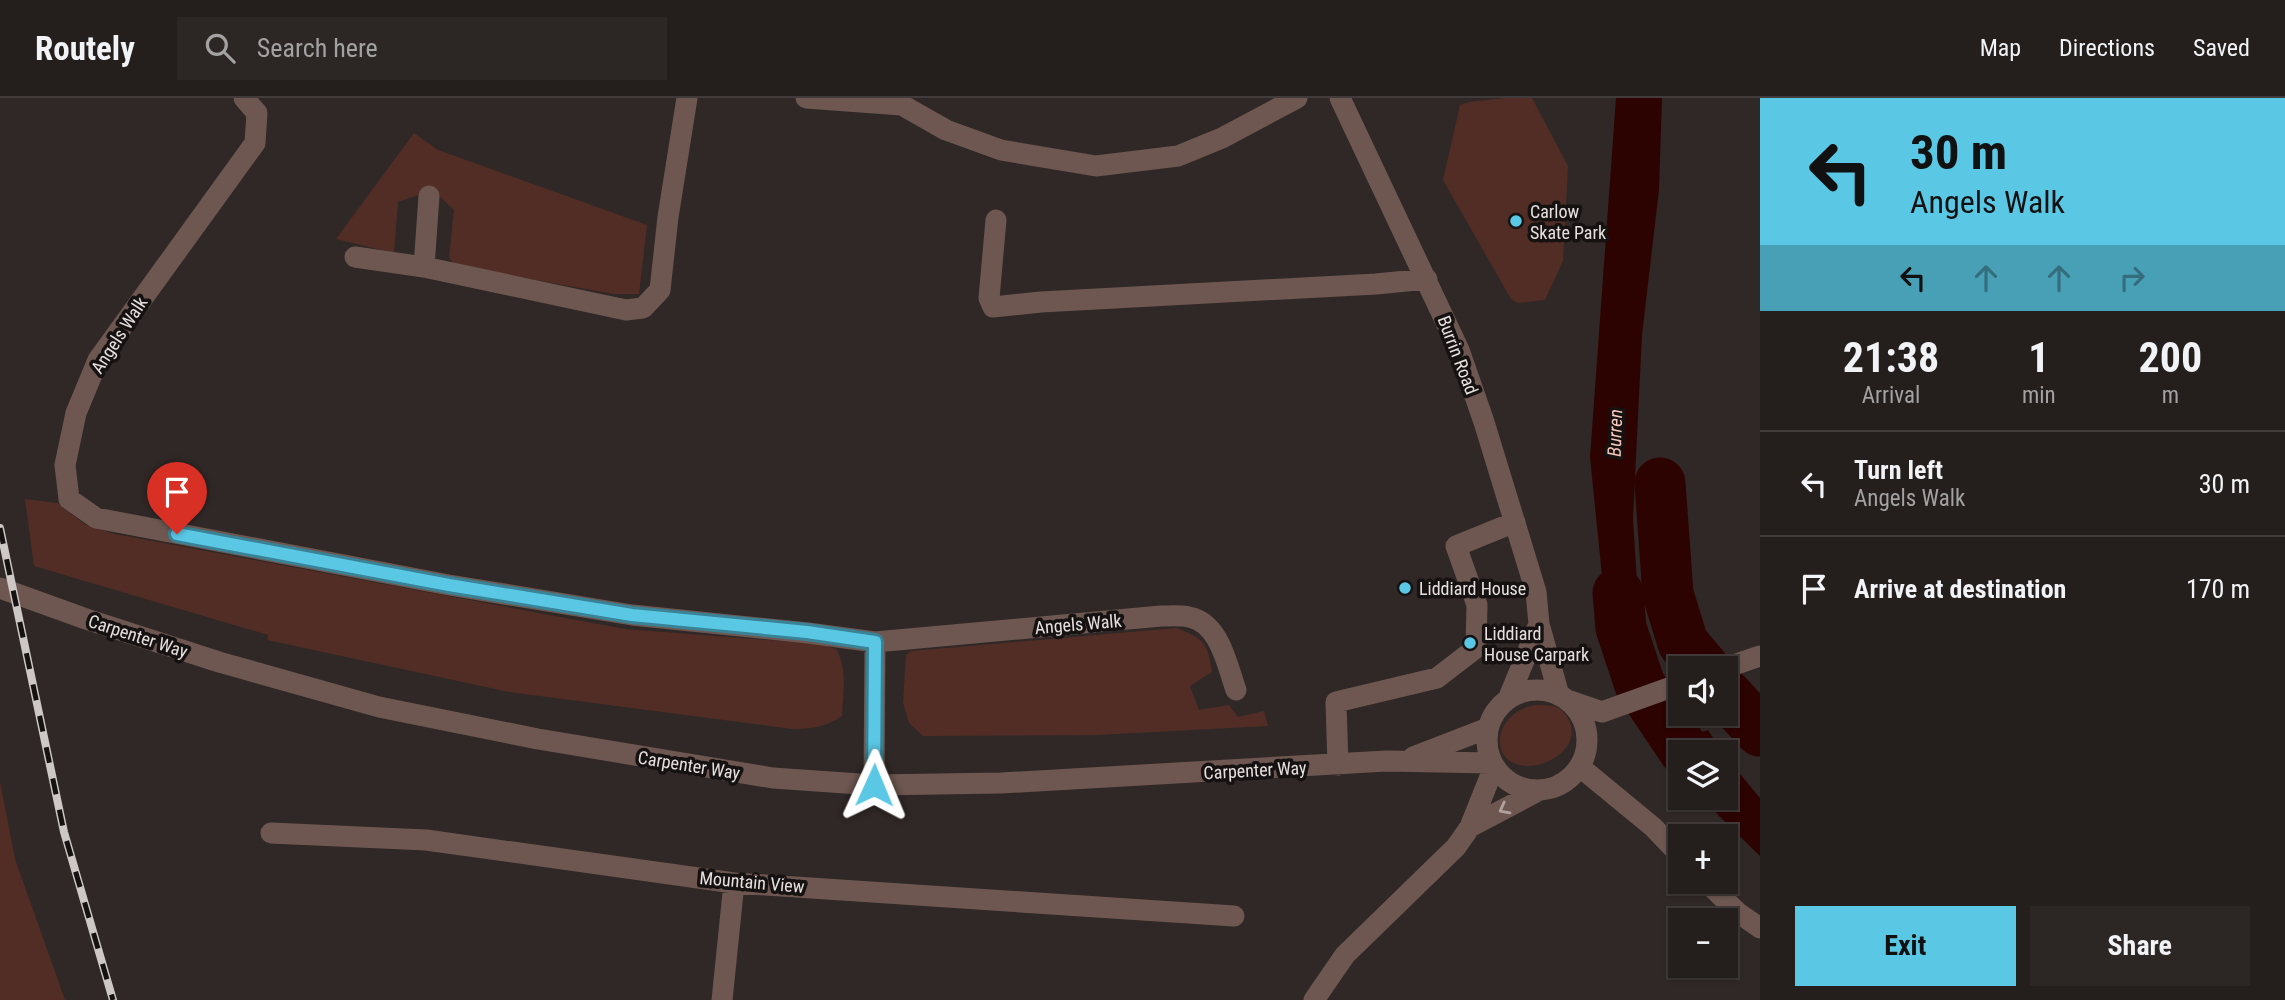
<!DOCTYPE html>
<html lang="en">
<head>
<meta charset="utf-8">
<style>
	:root { --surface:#241e1c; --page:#2c2725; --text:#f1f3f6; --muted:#a3a2a3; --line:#413c3b; --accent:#5ac8e5 }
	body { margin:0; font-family:"Roboto Condensed",sans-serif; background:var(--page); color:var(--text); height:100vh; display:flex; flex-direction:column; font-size:26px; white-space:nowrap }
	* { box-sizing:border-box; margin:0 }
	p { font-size:23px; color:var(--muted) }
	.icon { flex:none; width:38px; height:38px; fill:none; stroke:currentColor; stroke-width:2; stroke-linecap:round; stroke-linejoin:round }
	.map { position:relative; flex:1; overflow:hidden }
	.details { display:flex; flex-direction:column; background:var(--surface); width:525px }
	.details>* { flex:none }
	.top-card { background:#5ac8e5; color:#111; overflow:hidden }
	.fabs { position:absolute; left:1668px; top:558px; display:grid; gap:14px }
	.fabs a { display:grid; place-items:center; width:70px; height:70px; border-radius:0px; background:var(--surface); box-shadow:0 2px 5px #0004,0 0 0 2px var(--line); font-size:35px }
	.pin { position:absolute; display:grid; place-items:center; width:60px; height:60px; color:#fff; margin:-72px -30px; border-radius:50% 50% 50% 0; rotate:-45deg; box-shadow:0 0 7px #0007 }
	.pin .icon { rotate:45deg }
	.me { position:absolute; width:77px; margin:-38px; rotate:1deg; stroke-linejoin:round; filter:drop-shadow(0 0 5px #0008) }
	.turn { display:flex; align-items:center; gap:24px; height:147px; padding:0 35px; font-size:32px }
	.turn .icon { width:91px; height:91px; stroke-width:2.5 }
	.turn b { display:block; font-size:49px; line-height:60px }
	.lanes { display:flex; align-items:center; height:66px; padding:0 35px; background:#0003; justify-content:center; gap:35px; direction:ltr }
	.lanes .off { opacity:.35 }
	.eta { display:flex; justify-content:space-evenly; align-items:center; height:119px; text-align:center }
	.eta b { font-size:42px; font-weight:700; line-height:49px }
	.primary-button { display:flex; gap:14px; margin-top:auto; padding:14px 35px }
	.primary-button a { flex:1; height:80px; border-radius:0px; background:var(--accent); color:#111; font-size:28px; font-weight:700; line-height:80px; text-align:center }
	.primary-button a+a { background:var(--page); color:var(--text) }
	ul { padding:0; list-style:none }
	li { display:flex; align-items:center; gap:21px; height:105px; padding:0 35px; border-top:2px solid var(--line) }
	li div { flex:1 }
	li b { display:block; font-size:26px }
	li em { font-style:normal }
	header { display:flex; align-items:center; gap:42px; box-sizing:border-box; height:98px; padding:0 35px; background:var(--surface); border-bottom:2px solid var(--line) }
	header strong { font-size:33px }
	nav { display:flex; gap:38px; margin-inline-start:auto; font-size:24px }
	.search { width:490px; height:63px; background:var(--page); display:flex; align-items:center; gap:18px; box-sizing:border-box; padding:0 24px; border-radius:0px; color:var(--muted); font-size:26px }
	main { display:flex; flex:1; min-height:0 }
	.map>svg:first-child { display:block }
	.green { fill:#512d25 }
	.water { fill:#2d0300 }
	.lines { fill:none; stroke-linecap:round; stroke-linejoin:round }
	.river { stroke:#2d0300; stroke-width:51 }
	.minor { stroke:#6e5751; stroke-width:21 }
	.rail-casing { stroke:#cdc7c6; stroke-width:8 }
	.rail { stroke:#151211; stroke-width:5; stroke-dasharray:16; stroke-linecap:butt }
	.oneway { stroke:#b0a29f }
	.route-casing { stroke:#3a8295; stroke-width:18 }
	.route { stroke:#5ac8e5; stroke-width:12 }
	.poi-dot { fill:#5ac8e5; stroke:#151211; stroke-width:2.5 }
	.labels { text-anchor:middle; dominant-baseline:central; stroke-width:7; stroke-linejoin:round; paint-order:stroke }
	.poi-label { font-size:18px; fill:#e6e0df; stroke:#151211; text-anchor:start }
	.street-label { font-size:18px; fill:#e6e0df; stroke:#151211 }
	.water-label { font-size:19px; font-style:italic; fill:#fac7bb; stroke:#151211 }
</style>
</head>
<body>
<header>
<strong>Routely</strong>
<div class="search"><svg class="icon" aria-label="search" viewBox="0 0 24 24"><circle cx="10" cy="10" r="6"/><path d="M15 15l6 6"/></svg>Search here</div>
<nav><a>Map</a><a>Directions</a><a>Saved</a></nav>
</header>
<main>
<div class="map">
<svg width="1760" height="902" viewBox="0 0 1760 902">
	<rect width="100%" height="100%" fill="#302826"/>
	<path class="green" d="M1504,0H1532L1568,68L1563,163L1545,202L1518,205L1511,201L1443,82L1460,7L1469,4Z
		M414,35L438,52L647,127L639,196H614L456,168L449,160L454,112L433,92L398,104L394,155L336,141Z
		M25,401L57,405L86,427L115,436L625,531L821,546L836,551C848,571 843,595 842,618C826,629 811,631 792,631L509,594L267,542L268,537L34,468Z
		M1176,530C1203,540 1208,544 1212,574L1190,588L1199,612L1229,607L1238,619L1264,613L1268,628L1097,637L923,638L909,625L903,605L906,557L911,553Z
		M1537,607C1544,607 1552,607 1558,610C1563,612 1566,617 1569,622C1582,648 1549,669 1526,668C1485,665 1495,611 1537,607Z
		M0,684L15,761L65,902H0Z"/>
	<path class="water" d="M1616,0H1662L1659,92L1642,237L1633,421L1638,499L1650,557L1618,568L1609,547L1590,359Z
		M1708,632L1722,654H1680V667L1664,647Z
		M1726,659L1760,700V758L1719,718L1705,700H1726Z"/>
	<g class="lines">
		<path class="river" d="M1660,385L1668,496L1683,545L1704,570
			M1618,495L1621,530L1640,587L1685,654
			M1726,596L1760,633"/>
		<path class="minor" d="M244,0L257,15L255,45L98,262L76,315L65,367L69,401L96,420L449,487L632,517L808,535L875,544L1161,518C1169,518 1180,517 1189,519C1220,525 1227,567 1236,592
			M806,0L902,7L946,32L1001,52L1096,68L1178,58L1222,40L1297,0
			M1340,0L1459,252L1484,324L1536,494L1539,526L1559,597
			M996,122L989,200L993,209L1041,204L1376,186L1427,181
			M355,159L424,169L626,212L643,210L660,192L668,119L687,0
			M424,169L429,98
			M0,490L86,521L219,564L379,609L538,641L773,680L874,687L1001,685L1386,663L1492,665
			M1725,570L1760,558
			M1487 642a50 50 0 1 1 100 0a50 50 0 1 1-100 0Z
			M1509,599L1539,526
			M1570,603L1602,614L1680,586
			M1413,659L1488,630
			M1338,667L1336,604L1437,580L1476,550L1477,507L1456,448L1515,424
			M1580,669L1653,729L1680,757
			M874,687L875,544
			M1470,729L1538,693
			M271,735L426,742L734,785L1234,818
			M1707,784L1737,814L1760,830
			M722,902L734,785
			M1314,902L1345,857L1456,749L1470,729L1494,669"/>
		<defs>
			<path id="rail" d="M0,430L64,734L113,902"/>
		</defs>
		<use href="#rail" class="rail-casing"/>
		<use href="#rail" class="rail"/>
	</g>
	<defs><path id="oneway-chevron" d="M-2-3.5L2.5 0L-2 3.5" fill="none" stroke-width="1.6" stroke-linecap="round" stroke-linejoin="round" transform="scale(1.75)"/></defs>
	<use class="oneway" href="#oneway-chevron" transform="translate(1504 711) rotate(152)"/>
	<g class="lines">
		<defs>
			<path id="route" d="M177,436L449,487L632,517L807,534L875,544L874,687"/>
		</defs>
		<use href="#route" class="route-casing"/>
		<use href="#route" class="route"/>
	</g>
	<g class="poi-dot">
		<circle cx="1516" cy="123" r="7"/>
		<circle cx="1405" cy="490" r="7"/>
		<circle cx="1470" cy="545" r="7"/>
	</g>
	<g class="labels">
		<g class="poi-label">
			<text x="1530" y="113">Carlow<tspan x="1530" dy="21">Skate Park</tspan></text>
			<text x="1419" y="490">Liddiard House</text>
			<text x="1484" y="535">Liddiard<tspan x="1484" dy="21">House Carpark</tspan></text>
		</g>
		<g class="street-label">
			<text transform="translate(119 237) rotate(-57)">Angels Walk</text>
			<text transform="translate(1458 257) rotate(69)">Burrin Road</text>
			<text transform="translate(1078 526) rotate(-5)">Angels Walk</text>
			<text transform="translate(138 538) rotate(18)">Carpenter Way</text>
			<text transform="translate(689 667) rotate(9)">Carpenter Way</text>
			<text transform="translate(1255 672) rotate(-3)">Carpenter Way</text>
			<text transform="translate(752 784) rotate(5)">Mountain View</text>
		</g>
		<g class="water-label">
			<text transform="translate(1615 335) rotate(-88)">Burren</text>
		</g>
	</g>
</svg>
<div class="fabs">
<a><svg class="icon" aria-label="sound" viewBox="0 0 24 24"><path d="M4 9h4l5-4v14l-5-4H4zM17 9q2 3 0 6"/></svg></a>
<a><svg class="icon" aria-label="layers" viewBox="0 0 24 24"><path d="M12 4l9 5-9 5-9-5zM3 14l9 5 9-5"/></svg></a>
<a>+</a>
<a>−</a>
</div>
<div class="pin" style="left:177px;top:436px;background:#d93025"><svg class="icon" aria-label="arrive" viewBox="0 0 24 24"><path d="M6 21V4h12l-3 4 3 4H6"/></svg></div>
<svg class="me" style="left:874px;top:687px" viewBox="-20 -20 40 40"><path d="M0-17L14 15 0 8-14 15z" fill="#5ac8e5" stroke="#fff" stroke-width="4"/></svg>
</div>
<section class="details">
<div class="top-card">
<div class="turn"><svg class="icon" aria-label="left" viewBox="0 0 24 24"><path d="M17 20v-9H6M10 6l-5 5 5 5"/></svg><div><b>30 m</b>Angels Walk</div></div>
<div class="lanes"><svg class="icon" aria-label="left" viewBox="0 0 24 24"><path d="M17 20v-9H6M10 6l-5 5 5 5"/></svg><svg class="icon off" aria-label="ahead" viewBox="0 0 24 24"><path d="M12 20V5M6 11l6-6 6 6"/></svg><svg class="icon off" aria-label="ahead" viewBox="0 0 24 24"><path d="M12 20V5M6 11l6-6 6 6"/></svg><svg class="icon off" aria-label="right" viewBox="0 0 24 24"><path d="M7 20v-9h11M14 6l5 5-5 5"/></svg></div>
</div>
<div class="eta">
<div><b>21:38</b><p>Arrival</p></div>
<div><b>1</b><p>min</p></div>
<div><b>200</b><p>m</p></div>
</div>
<ul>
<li><svg class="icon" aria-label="left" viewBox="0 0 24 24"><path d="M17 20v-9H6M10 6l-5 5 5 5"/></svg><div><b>Turn left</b><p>Angels Walk</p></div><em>30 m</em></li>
<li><svg class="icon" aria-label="arrive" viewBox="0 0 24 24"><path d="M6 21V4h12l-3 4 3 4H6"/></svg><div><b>Arrive at destination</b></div><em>170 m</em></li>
</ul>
<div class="primary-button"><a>Exit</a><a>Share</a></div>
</section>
</main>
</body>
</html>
